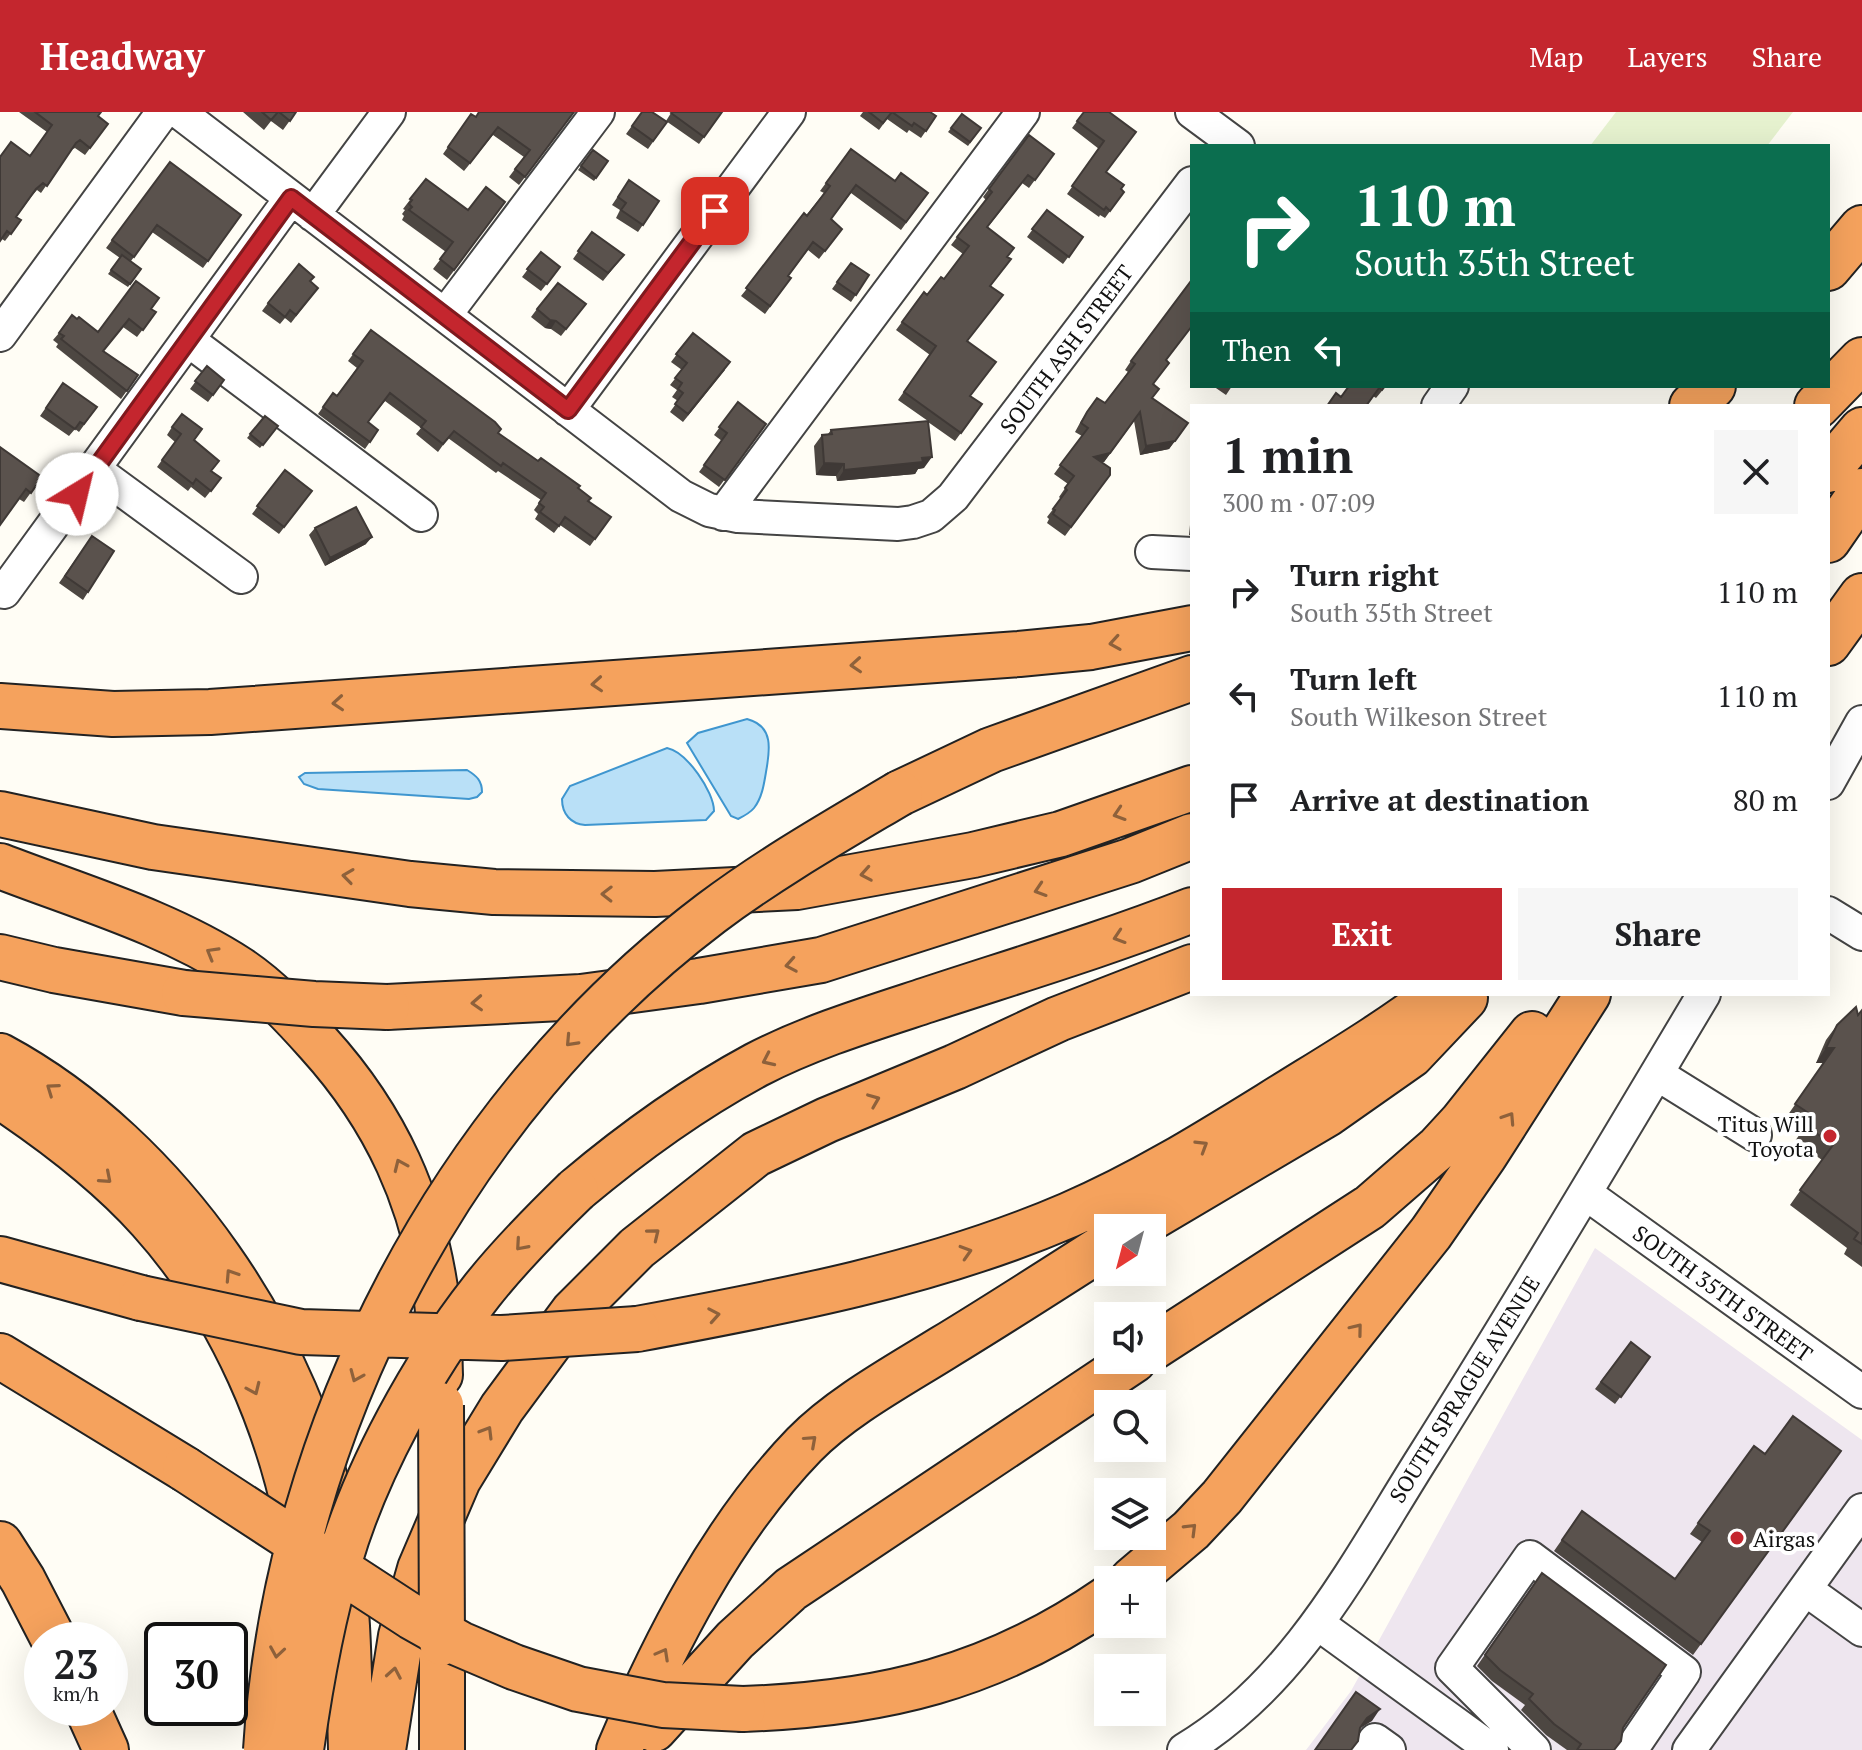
<!DOCTYPE html>
<html lang="en">
<head>
<meta charset="utf-8">
<style>
	:root { --surface:#fff; --page:#f6f6f6; --text:#202124; --muted:#757577; --accent:#c4262e }
	body { margin:0; font-family:"PT Serif",serif; background:var(--page); color:var(--text); height:100vh; display:flex; flex-direction:column; font-size:30px; white-space:nowrap }
	* { box-sizing:border-box; margin:0 }
	p { font-size:26px; color:var(--muted) }
	.icon { flex:none; width:44px; height:44px; fill:none; stroke:currentColor; stroke-width:2; stroke-linecap:round; stroke-linejoin:round }
	.map { position:relative; flex:1; overflow:hidden }
	.details { position:absolute; left:1190px; top:292px; width:640px; height:592px; display:flex; flex-direction:column; background:var(--surface); border-radius:0px; box-shadow:0 8px 32px #0002 }
	.details>* { flex:none }
	.hud { position:absolute; left:1190px; top:32px; width:640px; height:244px; border-radius:0px; box-shadow:0 8px 32px #0002; background:#0b6e4f; color:#fff; overflow:hidden }
	.needle { width:52px; rotate:216deg }
	.tools { position:absolute; left:1094px; top:1102px; display:grid; gap:16px }
	.tools a { display:grid; place-items:center; width:72px; height:72px; border-radius:0px; background:var(--surface); box-shadow:0 8px 32px #0002; font-size:40px }
	.speed { position:absolute; left:24px; top:1510px; display:flex; gap:16px; font-size:40px; font-weight:700; text-align:center }
	.speed>* { display:grid; place-content:center; width:104px; height:104px; border-radius:50%; background:var(--surface); box-shadow:0 8px 32px #0002; line-height:1 }
	.speed small { font-size:20px; font-weight:400 }
	.speed .limit { border:4px solid #111; border-radius:12px; background:#fff; color:#111 }
	.pin { position:absolute; display:grid; place-items:center; width:68px; height:68px; color:#fff; margin:-34px; border-radius:16px; box-shadow:0 4px 12px #0006 }
	.me { position:absolute; width:88px; margin:-44px; rotate:36deg; stroke-linejoin:round; filter:drop-shadow(0 0 6px #0008) }
	.turn { display:flex; align-items:center; gap:28px; height:168px; padding:0 32px; font-size:36px }
	.turn .icon { width:104px; height:104px; stroke-width:2.5 }
	.turn b { display:block; font-size:56px; line-height:68px }
	.then { display:flex; align-items:center; height:76px; padding:0 32px; background:#0003; gap:16px; font-size:30px }
	.round { display:grid; place-items:center; flex:none; width:84px; height:84px; border-radius:0px; background:var(--page) }
	.summary { display:flex; align-items:center; justify-content:space-between; height:136px; padding:0 32px }
	h1 { font-size:48px; font-weight:600; line-height:60px }
	.primary-button { display:flex; gap:16px; margin-top:auto; padding:16px 32px }
	.primary-button a { flex:1; height:92px; border-radius:0px; background:var(--accent); color:#fff; font-size:32px; font-weight:600; line-height:92px; text-align:center }
	.primary-button a+a { background:var(--page); color:var(--text) }
	ul { padding:0; list-style:none }
	li { display:flex; align-items:center; gap:24px; height:104px; padding:0 32px }
	li div { flex:1 }
	li b { display:block; font-size:30px }
	li em { font-style:normal }
	header { display:flex; align-items:center; gap:48px; box-sizing:border-box; height:112px; padding:0 40px; background:var(--accent); color:#fff }
	header strong { font-size:38px }
	nav { display:flex; gap:44px; margin-inline-start:auto; font-size:28px }
	.map>svg:first-child { display:block }
	.industrial { fill:#eee6ef }
	.pitch { fill:#e6f2cf }
	.water { fill:#b9e0f7; stroke:#3f96cf; stroke-width:2 }
	.lines { fill:none; stroke-linecap:round; stroke-linejoin:round }
	.minor-casing { stroke:#444; stroke-width:36 }
	.highway-casing { stroke:#222; stroke-width:48 }
	.minor { stroke:#fff; stroke-width:32 }
	.highway { stroke:#f5a25d; stroke-width:44 }
	.highway-bridge-casing { stroke:#222; stroke-width:48; stroke-linecap:butt }
	.highway-bridge { stroke:#f5a25d; stroke-width:44 }
	.wall { fill:#4d4742 }
	.shaded-wall { fill:#3f3936 }
	.building { fill:#5a524d; stroke:#3f3936; stroke-width:2 }
	.oneway { stroke:#8e613b }
	.route-casing { stroke:#7f191e; stroke-width:20 }
	.route { stroke:#c4262e; stroke-width:14 }
	.poi-dot { fill:#c4262e; stroke:#fff; stroke-width:3 }
	.labels { text-anchor:middle; dominant-baseline:central; stroke-width:8; stroke-linejoin:round; paint-order:stroke }
	.street-label { font-size:22px; fill:#111; stroke:#fff }
	.poi-label { font-size:22px; fill:#111; stroke:#fff; text-anchor:end }
</style>
</head>
<body>
<header>
<strong>Headway</strong>
<nav><a>Map</a><a>Layers</a><a>Share</a></nav>
</header>
<div class="map">
<svg width="1862" height="1638" viewBox="0 0 1862 1638">
	<rect width="100%" height="100%" fill="#fffdf5"/>
	<path class="industrial" d="M1595,1136L1862,1328V1638H1306L1351,1579Z"/>
	<path class="pitch" d="M1616,0H1793L1767,34H1590Z"/>
	<path class="water" d="M747,607C774,614 770,638 766,660C764,672 762,686 754,696C750,701 744,704 738,707L731,704L687,631L698,621Z
		M667,636C687,640 714,680 714,699L706,708L585,713C571,712 562,702 562,687L570,674Z
		M467,658C477,664 482,669 482,680L477,685L469,687L318,677L304,672L299,665L305,661Z"/>
	<g class="lines">
		<defs>
			<path id="minor" d="M179,0L681,384L709,398L738,404L898,412L913,410L931,404L953,385L1192,71
				M1192,0L1238,34
				M313,103L389,0
				M445,203L598,0
				M0,223L163,0
				M188,228L421,403
				M1438,294L1452,274
				M568,298L789,0
				M95,358L241,465
				M723,402L1023,0
				M1152,440L1192,442
				M4,480L291,86
				M1828,671L1862,610
				M1828,801L1862,822
				M1657,962L1755,1023
				M1585,1081L1862,1280
				M1805,1477L1862,1518
				M1317,1511L1492,1638
				M1184,1638C1297,1571 1357,1449 1425,1342C1521,1190 1612,1036 1704,882
				M1368,1638L1375,1628L1389,1638
				M1534,1638L1452,1556L1530,1445L1684,1560L1631,1638
				M1689,1638L1862,1398"/>
			<path id="highway" d="M1828,156L1862,116
				M1692,294L1713,274
				M1817,294L1862,248
				M1828,358L1862,318
				M1828,428L1862,379
				M1828,531L1862,484
				M0,594L113,602L210,600L1019,542L1091,535L1192,516
				M900,681L991,638L1192,566
				M0,702L153,735L410,772L494,780L655,782L797,775L973,743L1061,722L1192,676
				M0,754C80,785 167,810 239,857C269,877 294,904 318,931C386,1006 424,1089 437,1190C440,1214 439,1239 440,1263
				M0,845L54,858L184,881
				M387,895L581,885L699,869L821,848L1130,749L1192,724
				M0,944C169,1035 304,1233 337,1420C349,1491 349,1566 351,1638
				M0,984C54,1020 107,1060 150,1108C231,1198 283,1318 302,1436
				M576,1078C633,1030 691,988 756,953C810,925 869,907 927,888C1015,859 1105,832 1192,798
				M1134,1116L1327,1002L1411,943L1465,886
				M0,1147L141,1186
				M637,1217C783,1190 932,1162 1069,1103C1148,1069 1218,1024 1291,979C1341,948 1391,918 1438,882
				M1152,1236L1370,1095L1439,1035L1462,1010L1532,922
				M0,1244L185,1357
				M0,1432L23,1468L54,1528
				M1132,1468L1191,1418L1222,1385L1431,1121L1485,1043L1588,882
				M442,1531V1638
				M87,1596L106,1638
				M743,1597C882,1592 992,1566 1108,1486
				M654,1617L735,1528L791,1477L1134,1248
				M383,1638L401,1524L420,1457L458,1368L502,1296L573,1200L637,1136L756,1042L827,1008L955,955L1058,907L1192,855
				M619,1638C665,1530 722,1418 804,1333C841,1295 898,1264 943,1236C999,1202 1053,1167 1108,1132"/>
		</defs>
		<use href="#minor" class="minor-casing"/>
		<use href="#highway" class="highway-casing"/>
		<use href="#minor" class="minor"/>
		<use href="#highway" class="highway"/>
		<defs>
			<path id="highway-bridge" d="M184,881L314,892L387,895
				M141,1186L301,1220L502,1226L637,1217
				M441,1293L442,1531
				M185,1357L412,1505L460,1532L514,1555L578,1577L663,1593L743,1597
				M266,1638C286,1315 453,996 711,801C771,756 836,719 900,681
				M301,1638C310,1574 321,1509 340,1447C366,1358 423,1254 481,1180C510,1143 543,1110 576,1078"/>
		</defs>
		<use href="#highway-bridge" class="highway-bridge-casing"/>
		<use href="#highway-bridge" class="highway-bridge"/>
	</g>
	<path class="wall" d="M19,0H101L98,4L108,12L85,43L75,36L71,38L41,81L37,78L31,85L16,105L21,108L5,129L2,127L30,44L47,20Z
		M243,0H296L283,18L271,9L264,18Z
		M574,0L519,73L509,65L524,45L493,23L464,59L443,42L471,2L476,5Z
		M642,0L667,10L648,37L626,22Z
		M722,0L699,32L666,9L671,1Z
		M863,0H930L936,4L921,26L909,18L907,21L887,7L879,18L860,4Z
		M1084,0H1109L1106,60L1124,80L1105,106L1100,103L1099,105L1067,82L1099,37L1072,16Z
		M962,2L981,16L968,34L948,20Z
		M1029,23L1054,42L1029,76L1022,71L988,115L1008,145L991,174L968,229L970,284L982,292L955,329L928,310L924,356L918,357L915,362L837,369L836,364L816,363L814,334L822,323L828,322L831,318L928,309L898,288L930,243L896,218L902,210L944,167L963,142L951,133L986,88L983,85Z
		M851,37L895,69L928,81L901,118L851,81L831,107L842,117L819,147L808,138L788,164L791,166L765,202L741,184L824,81L820,79Z
		M593,38L608,49L594,69L578,58Z
		M170,50L241,103L203,156L152,120L131,149L141,157L128,175L108,162L120,146L106,136Z
		M426,67L468,98L505,90L447,168L433,157L446,140L402,108L404,104L402,102L405,98L403,97Z
		M629,68L659,89L638,120L616,106L620,98L612,93Z
		M1047,98L1083,125L1063,152L1027,125Z
		M592,120L624,143L603,169L573,147Z
		M541,140L560,155L541,179L522,165Z
		M851,151L869,163L851,190L832,177Z
		M318,176L291,211L285,206L280,212L262,199L268,191Z
		M586,192L561,224L551,217L545,216L531,205L537,197Z
		M151,197L156,200L137,225L123,215L103,239L138,263L121,287L56,235L58,232L53,228L59,221L77,207L98,220Z
		M371,218L498,321L578,376L588,389L611,405L590,434L560,413L554,421L535,407L538,402L534,398L541,388L498,359L496,361L448,326L438,340L416,322L421,316L385,289L368,310L378,318L365,337L318,302L333,281L337,284L357,256L348,249Z
		M693,221L725,258L683,310L670,300L678,289L672,285L677,278L670,273L682,258L671,250Z
		M1131,249H1166L1154,272L1152,287L1188,311L1169,337L1140,343L1134,309L1104,350H1102L1110,363L1065,424L1047,411L1049,407L1047,405L1061,387L1059,385L1068,372L1054,362L1082,324L1075,320L1081,309L1087,300L1105,291L1128,260L1125,258Z
		M207,254L224,268L208,290L190,277Z
		M63,271L97,295L79,320L75,317L69,324L40,304Z
		M1213,274H1232L1226,283Z
		M1386,274L1376,286L1373,284L1341,285Z
		M738,290L766,312L719,375L699,360L722,329L714,323Z
		M265,304L278,314L260,336L247,326Z
		M172,315L194,328L212,359L221,366L205,386L191,375L188,379L157,355L175,330L167,323Z
		M0,335L42,365L24,390L19,387Z
		M285,358L312,379L279,422L252,402Z
		M1192,393V424L1189,423Z
		M315,416L366,432L325,454L309,423Z
		M92,424L114,439L83,488L59,471Z
		M1862,898V1155L1844,1142L1847,1136L1790,1093L1822,1048L1795,1029L1802,1019L1785,1007L1824,951H1816L1826,928L1837,913L1858,903Z
		M1631,1230L1650,1245L1615,1292L1595,1277Z
		M1841,1339L1693,1543L1554,1439L1582,1399L1675,1467L1702,1430L1690,1422L1698,1411L1765,1342Z
		M1542,1461L1623,1616L1614,1638H1567L1546,1623L1521,1598L1525,1593L1492,1569L1477,1554Z"/>
	<path class="shaded-wall" d="M550,208L556,209L551,217L545,216Z
		M1140,300L1104,350L1088,353L1094,345Z
		M1175,329L1169,337L1140,343L1146,334Z
		M932,345L924,356L918,357L915,362L837,369L844,358Z
		M824,351L844,352L836,364L816,363Z
		M372,425L366,432L325,454L330,446Z
		M1826,936H1834L1824,951H1816Z
		M1380,1597L1372,1609L1359,1617L1367,1606Z"/>
	<path class="building" d="M35,0H101L98,4L108,12L90,36L80,28L76,31L47,74L43,71L36,77L16,105L21,108L11,122L7,119L0,129V45L11,30L30,44L52,13Z
		M262,0H278L271,8Z
		M279,0H296L290,9Z
		M479,0H574L525,65L515,57L530,38L498,15L470,51L448,35L471,2L476,5Z
		M642,0H652L667,10L653,29L632,14Z
		M672,0H722L704,25L671,1Z
		M869,0H892L883,11Z
		M892,0H930L936,4L926,19L914,11L912,14Z
		M1084,0H1109L1136,20L1106,60L1124,73L1121,77L1124,80L1110,99L1106,95L1104,98L1072,74L1104,29L1077,9Z
		M962,2L981,16L970,30L951,16Z
		M1029,23L1054,42L1035,68L1028,63L987,115L1014,136L1007,145L1011,147L990,174L1003,183L967,229L996,250L970,284L982,292L961,321L904,280L936,234L902,210L924,180L927,183L941,165L944,167L969,134L957,125L992,80L989,77Z
		M851,37L895,69L901,61L928,81L906,110L856,73L831,107L842,117L825,139L813,130L788,164L791,166L770,194L746,176L804,101L807,104L830,74L826,71Z
		M593,38L608,49L596,66L581,54Z
		M170,50L241,103L208,149L157,113L134,145L112,128Z
		M426,67L468,98L486,75L505,90L454,158L440,147L453,130L409,98L412,95L409,92L412,88L410,87Z
		M629,68L659,89L643,113L621,98L626,91L618,85Z
		M1047,98L1083,125L1069,145L1032,117Z
		M592,120L624,143L608,161L578,139Z
		M541,140L560,155L547,172L527,157Z
		M122,143L141,157L130,172L111,158Z
		M851,151L869,163L856,183L837,170Z
		M299,152L314,165L310,169L318,176L296,203L290,198L285,205L268,191Z
		M136,169L159,186L151,197L156,200L143,218L129,207L103,239L138,263L127,279L61,227L64,224L59,221L72,203L77,207L79,205L98,220Z
		M1191,169L1192,214L1166,248L1169,251L1153,272L1159,277L1152,286L1188,311L1175,329L1146,334L1140,300L1110,341L1094,345L1110,356V363L1071,415L1053,402L1055,398L1053,397L1067,378L1065,376L1074,364L1060,353L1088,316L1081,311L1087,300L1097,286L1105,291L1135,252L1131,249Z
		M558,171L586,192L566,217L556,209L550,208L537,197Z
		M371,218L495,310L501,317L498,321L538,349L541,346L580,374L578,376L591,386L588,389L611,405L595,427L565,405L559,414L540,400L544,395L539,391L546,381L503,351L501,354L454,319L443,332L421,315L426,309L390,281L368,310L378,318L370,330L323,295L333,281L337,284L363,249L353,242Z
		M693,221L730,250L688,302L675,292L683,281L678,277L682,271L675,266L687,251L676,242Z
		M207,254L224,268L213,283L195,269Z
		M63,271L97,295L84,312L80,310L75,317L46,296Z
		M1349,274H1385L1382,278L1379,276L1366,294H1327L1336,281L1341,285Z
		M738,290L766,312L725,368L704,353L727,321L719,315Z
		M182,302L202,317L194,328L219,349L211,359L221,366L211,379L196,367L193,372L162,348L181,322L172,315Z
		M265,304L278,314L263,333L250,322Z
		M928,309L932,345L922,346L923,350L844,358V352L824,351L822,323L832,322L831,318Z
		M0,335L42,365L31,381L26,377L0,413Z
		M285,358L312,379L284,415L257,394Z
		M356,395L372,425L330,446L315,416Z
		M92,424L114,439L88,480L65,464Z
		M1856,895L1858,903L1862,898V1132L1854,1127L1858,1121L1800,1078L1833,1033L1806,1014L1813,1004L1795,992L1834,936H1826L1837,913Z
		M1631,1230L1650,1245L1621,1285L1601,1270Z
		M1793,1304L1841,1339L1701,1532L1562,1428L1582,1399L1675,1467L1710,1419L1698,1411L1754,1334L1765,1342Z
		M1542,1461L1666,1553L1623,1616L1621,1629L1614,1638H1577L1581,1632L1554,1612L1529,1587L1533,1582L1500,1558L1485,1543Z
		M1356,1580L1380,1597L1367,1606L1360,1616L1358,1629L1351,1638H1315Z"/>
	<defs><path id="oneway-chevron" d="M-2-3.5L2.5 0L-2 3.5" fill="none" stroke-width="1.6" stroke-linecap="round" stroke-linejoin="round" transform="scale(2)"/></defs>
	<g class="oneway">
		<use href="#oneway-chevron" transform="translate(1115 531) rotate(171)"/>
		<use href="#oneway-chevron" transform="translate(856 553) rotate(176)"/>
		<use href="#oneway-chevron" transform="translate(597 572) rotate(176)"/>
		<use href="#oneway-chevron" transform="translate(338 591) rotate(176)"/>
		<use href="#oneway-chevron" transform="translate(1119 702) rotate(162)"/>
		<use href="#oneway-chevron" transform="translate(866 762) rotate(170)"/>
		<use href="#oneway-chevron" transform="translate(348 764) rotate(-172)"/>
		<use href="#oneway-chevron" transform="translate(1040 778) rotate(162)"/>
		<use href="#oneway-chevron" transform="translate(607 782) rotate(-179)"/>
		<use href="#oneway-chevron" transform="translate(1119 825) rotate(162)"/>
		<use href="#oneway-chevron" transform="translate(212 841) rotate(-150)"/>
		<use href="#oneway-chevron" transform="translate(791 853) rotate(170)"/>
		<use href="#oneway-chevron" transform="translate(477 891) rotate(177)"/>
		<use href="#oneway-chevron" transform="translate(571 929) rotate(133)"/>
		<use href="#oneway-chevron" transform="translate(768 948) rotate(155)"/>
		<use href="#oneway-chevron" transform="translate(52 977) rotate(-145)"/>
		<use href="#oneway-chevron" transform="translate(874 988) rotate(-22)"/>
		<use href="#oneway-chevron" transform="translate(1509 1006) rotate(-57)"/>
		<use href="#oneway-chevron" transform="translate(1202 1034) rotate(-32)"/>
		<use href="#oneway-chevron" transform="translate(400 1053) rotate(-114)"/>
		<use href="#oneway-chevron" transform="translate(106 1066) rotate(41)"/>
		<use href="#oneway-chevron" transform="translate(654 1122) rotate(-39)"/>
		<use href="#oneway-chevron" transform="translate(521 1133) rotate(131)"/>
		<use href="#oneway-chevron" transform="translate(966 1140) rotate(-17)"/>
		<use href="#oneway-chevron" transform="translate(231 1163) rotate(-123)"/>
		<use href="#oneway-chevron" transform="translate(714 1203) rotate(-10)"/>
		<use href="#oneway-chevron" transform="translate(1357 1217) rotate(-51)"/>
		<use href="#oneway-chevron" transform="translate(356 1264) rotate(113)"/>
		<use href="#oneway-chevron" transform="translate(254 1277) rotate(66)"/>
		<use href="#oneway-chevron" transform="translate(487 1320) rotate(-59)"/>
		<use href="#oneway-chevron" transform="translate(811 1329) rotate(-42)"/>
		<use href="#oneway-chevron" transform="translate(1191 1417) rotate(-45)"/>
		<use href="#oneway-chevron" transform="translate(277 1540) rotate(99)"/>
		<use href="#oneway-chevron" transform="translate(663 1542) rotate(-61)"/>
		<use href="#oneway-chevron" transform="translate(394 1561) rotate(-80)"/>
	</g>
	<g class="lines">
		<defs>
			<path id="route" d="M77,382L291,86L568,298L715,99"/>
		</defs>
		<use href="#route" class="route-casing"/>
		<use href="#route" class="route"/>
	</g>
	<g class="poi-dot">
		<circle cx="1830" cy="1024" r="8"/>
		<circle cx="1737" cy="1426" r="8"/>
	</g>
	<g class="labels">
		<g class="street-label">
			<text transform="translate(1066 237) rotate(-53)">SOUTH ASH STREET</text>
			<text transform="translate(1723 1181) rotate(36)">SOUTH 35TH STREET</text>
			<text transform="translate(1464 1277) rotate(-58)">SOUTH SPRAGUE AVENUE</text>
		</g>
		<g class="poi-label">
			<text x="1814" y="1011">Titus Will<tspan x="1814" dy="25">Toyota</tspan></text>
			<text x="1753" y="1426" text-anchor="start">Airgas</text>
		</g>
	</g>
</svg>
<div class="tools">
<a><svg class="needle" viewBox="-14 -14 28 28"><path d="M0-13l5 13h-10z" fill="#e53935"/><path d="M0 13l5-13h-10z" fill="#757577"/></svg></a>
<a><svg class="icon" aria-label="sound" viewBox="0 0 24 24"><path d="M4 9h4l5-4v14l-5-4H4zM17 9q2 3 0 6"/></svg></a>
<a><svg class="icon" aria-label="search" viewBox="0 0 24 24"><circle cx="10" cy="10" r="6"/><path d="M15 15l6 6"/></svg></a>
<a><svg class="icon" aria-label="layers" viewBox="0 0 24 24"><path d="M12 4l9 5-9 5-9-5zM3 14l9 5 9-5"/></svg></a>
<a>+</a>
<a>−</a>
</div>
<div class="speed"><div>23<small>km/h</small></div><div class="limit">30</div></div>
<div class="pin" style="left:715px;top:99px;background:#d93025"><svg class="icon" aria-label="arrive" viewBox="0 0 24 24"><path d="M6 21V4h12l-3 4 3 4H6"/></svg></div>
<svg class="me" style="left:77px;top:382px" viewBox="-20 -20 40 40"><circle r="19" fill="#fff"/><path d="M0-13L10 11 0 6-10 11z" fill="#c4262e"/></svg>
<div class="hud">
<div class="turn"><svg class="icon" aria-label="right" viewBox="0 0 24 24"><path d="M7 20v-9h11M14 6l5 5-5 5"/></svg><div><b>110 m</b>South 35th Street</div></div>
<div class="then">Then<svg class="icon" aria-label="left" viewBox="0 0 24 24"><path d="M17 20v-9H6M10 6l-5 5 5 5"/></svg></div>
</div>
<section class="details">
<div class="summary"><div><h1>1 min</h1><p>300 m · 07:09</p></div><a class="round"><svg class="icon" aria-label="close" viewBox="0 0 24 24"><path d="M6 6l12 12M18 6L6 18"/></svg></a></div>
<ul>
<li><svg class="icon" aria-label="right" viewBox="0 0 24 24"><path d="M7 20v-9h11M14 6l5 5-5 5"/></svg><div><b>Turn right</b><p>South 35th Street</p></div><em>110 m</em></li>
<li><svg class="icon" aria-label="left" viewBox="0 0 24 24"><path d="M17 20v-9H6M10 6l-5 5 5 5"/></svg><div><b>Turn left</b><p>South Wilkeson Street</p></div><em>110 m</em></li>
<li><svg class="icon" aria-label="arrive" viewBox="0 0 24 24"><path d="M6 21V4h12l-3 4 3 4H6"/></svg><div><b>Arrive at destination</b></div><em>80 m</em></li>
</ul>
<div class="primary-button"><a>Exit</a><a>Share</a></div>
</section>
</div>
</body>
</html>
